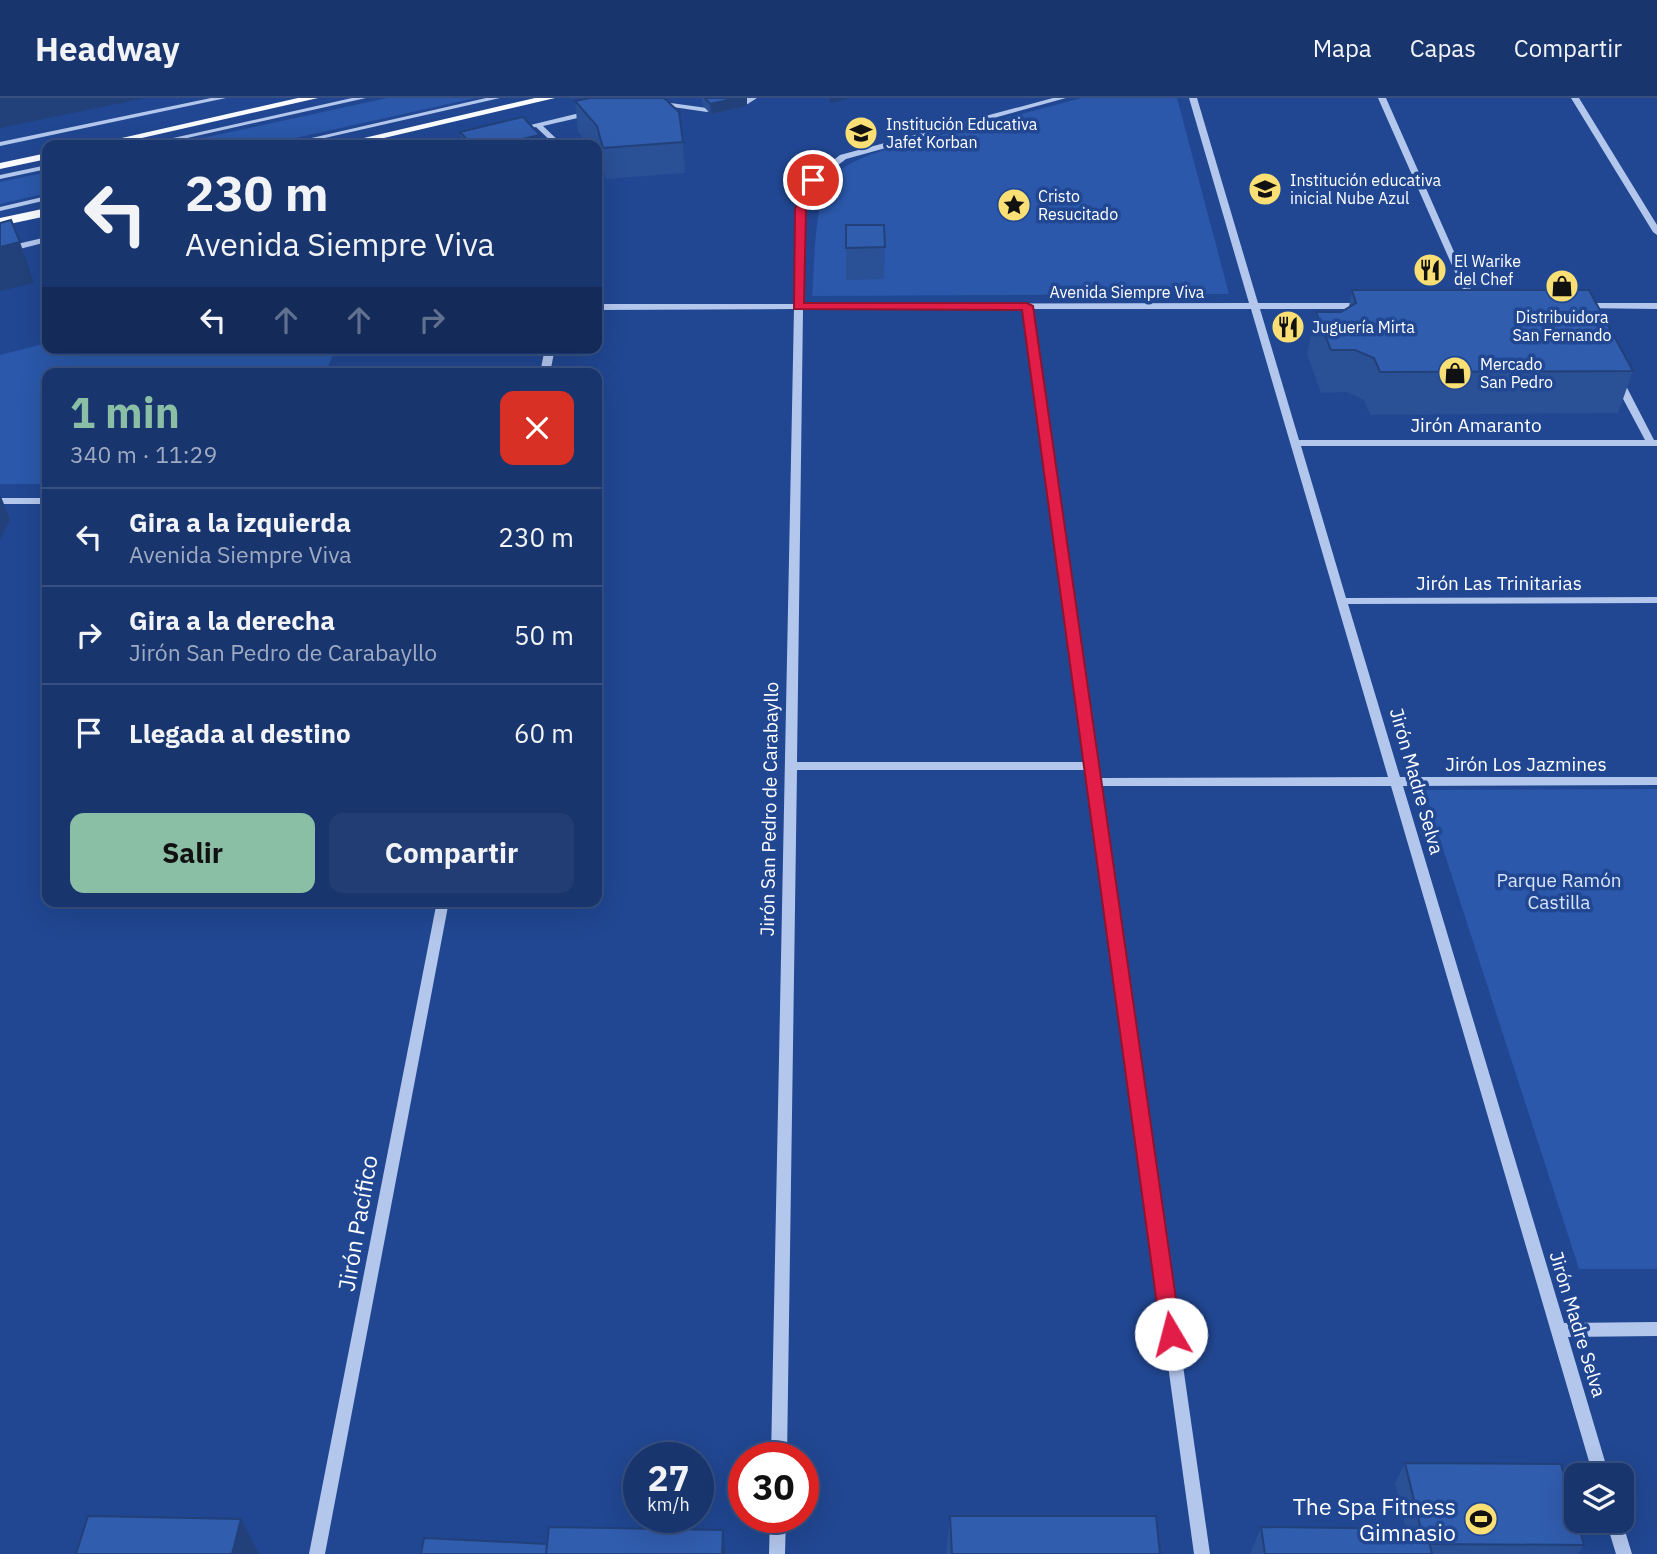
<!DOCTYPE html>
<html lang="es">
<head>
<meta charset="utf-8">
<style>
	:root { --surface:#19356e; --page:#223d73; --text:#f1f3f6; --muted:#9fabc2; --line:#375081; --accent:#8abfa5 }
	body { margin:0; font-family:"IBM Plex Sans",sans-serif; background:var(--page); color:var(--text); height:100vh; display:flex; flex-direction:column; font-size:26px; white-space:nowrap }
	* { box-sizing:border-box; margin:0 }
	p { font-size:23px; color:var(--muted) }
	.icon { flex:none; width:38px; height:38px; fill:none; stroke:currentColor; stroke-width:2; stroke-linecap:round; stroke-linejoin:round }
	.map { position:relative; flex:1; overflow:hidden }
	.panel { position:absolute; left:42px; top:270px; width:560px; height:539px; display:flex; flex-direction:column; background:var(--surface); border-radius:14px; box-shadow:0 7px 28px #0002,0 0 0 2px var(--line) }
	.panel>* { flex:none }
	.hud { position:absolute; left:42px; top:42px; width:560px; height:214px; border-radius:14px; box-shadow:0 7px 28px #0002,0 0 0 2px var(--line); background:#19356e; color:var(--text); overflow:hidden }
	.controls { position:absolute; left:1564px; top:1365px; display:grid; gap:14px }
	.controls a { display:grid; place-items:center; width:70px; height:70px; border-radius:14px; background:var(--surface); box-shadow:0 7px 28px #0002,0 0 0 2px var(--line); font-size:35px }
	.speed { position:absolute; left:623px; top:1344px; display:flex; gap:14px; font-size:35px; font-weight:700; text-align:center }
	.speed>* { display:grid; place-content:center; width:91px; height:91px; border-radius:50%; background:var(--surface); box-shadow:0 7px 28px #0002,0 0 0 2px var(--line); line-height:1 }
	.speed small { font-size:18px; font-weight:400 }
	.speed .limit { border:10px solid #d22; background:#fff; color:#111 }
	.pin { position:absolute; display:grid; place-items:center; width:60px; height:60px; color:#fff; margin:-30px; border:4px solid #fff; border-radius:50%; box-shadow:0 2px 7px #0007 }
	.me { position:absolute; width:77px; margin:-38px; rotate:352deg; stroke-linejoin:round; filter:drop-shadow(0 0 5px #0008) }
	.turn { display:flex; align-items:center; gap:24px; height:147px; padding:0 28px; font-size:32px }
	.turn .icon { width:91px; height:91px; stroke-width:2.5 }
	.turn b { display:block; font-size:49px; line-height:60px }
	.lanes { display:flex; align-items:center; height:66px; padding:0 28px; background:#0003; justify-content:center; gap:35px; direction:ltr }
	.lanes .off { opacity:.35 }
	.round { display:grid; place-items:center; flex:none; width:74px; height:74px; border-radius:14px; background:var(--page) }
	.overview { display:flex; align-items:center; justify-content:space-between; height:119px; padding:0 28px }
	h1 { font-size:42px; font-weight:800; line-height:52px; color:var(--accent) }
	.action { display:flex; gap:14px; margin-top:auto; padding:14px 28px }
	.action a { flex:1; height:80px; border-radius:14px; background:var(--accent); color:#111; font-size:28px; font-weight:800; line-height:80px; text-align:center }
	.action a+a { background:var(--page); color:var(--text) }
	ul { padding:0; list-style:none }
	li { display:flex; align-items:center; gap:21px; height:98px; padding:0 28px; border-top:2px solid var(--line) }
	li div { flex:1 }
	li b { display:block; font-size:26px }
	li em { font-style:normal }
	header { display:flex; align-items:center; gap:42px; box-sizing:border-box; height:98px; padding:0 35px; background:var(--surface); border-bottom:2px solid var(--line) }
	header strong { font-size:33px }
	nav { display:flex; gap:38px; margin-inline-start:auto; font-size:24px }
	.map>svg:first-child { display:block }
	.green { fill:#2b58aa }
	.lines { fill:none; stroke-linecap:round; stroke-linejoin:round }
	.minor { fill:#b3c7ed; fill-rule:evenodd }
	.major { fill:#f9fbff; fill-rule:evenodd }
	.wall { fill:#2a5096 }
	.shaded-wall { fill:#22417a }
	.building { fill:#315daf; stroke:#22417a; stroke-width:2 }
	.route { fill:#e11d48; stroke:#92132f; stroke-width:2 }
	.labels { text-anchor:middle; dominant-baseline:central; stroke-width:7; stroke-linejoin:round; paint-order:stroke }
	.far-poi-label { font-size:16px; fill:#fff; stroke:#214792; text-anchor:start }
	.far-street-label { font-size:16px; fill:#fff; stroke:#214792 }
	.street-label { font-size:19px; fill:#fff; stroke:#214792 }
	.park-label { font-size:19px; fill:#d8e4fa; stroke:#214792 }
	.near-street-label { font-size:23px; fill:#fff; stroke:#214792 }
	.near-poi-label { font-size:23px; fill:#fff; stroke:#214792; text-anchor:end }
</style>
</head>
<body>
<header>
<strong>Headway</strong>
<nav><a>Mapa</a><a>Capas</a><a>Compartir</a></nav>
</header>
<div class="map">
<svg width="1657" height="1456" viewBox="0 0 1657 1456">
	<rect width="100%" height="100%" fill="#214792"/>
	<path class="green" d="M387,0H475L264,47H171Z
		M1082,0H1177L1229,196L812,198C815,168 813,95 835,76C849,64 867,58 884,52Z
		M47,74V95L0,106V84Z
		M47,245V250H335L326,275H47V386H0V257Z
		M1657,691V1171H1579L1424,692Z"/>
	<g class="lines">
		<path class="minor" d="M211,0H226L0,48V44Z
			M352,0H366L156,47H142Z
			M486,0H500L294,47H281Z
			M747,0H757L746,7H740V3Z
			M1053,0H1066L846,61L817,83L804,111L803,206L1249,205L1189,0H1197L1258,205H1363L1367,208L1363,211H1260L1299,342H1645L1613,282L1618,279L1623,282L1654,342H1657V348H1301L1346,500L1657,499V505L1348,506L1400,679H1657V687L1403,688L1564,1225L1657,1224V1238L1568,1239L1609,1377H1593L1391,688H1100L1210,1456H1194L1086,672H797L787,1360H771L794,211L597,212V206H794L796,111L810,80L840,57ZM803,211H1023L1085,664H797ZM1032,211H1251L1388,679L1099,680Z
			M1378,0H1386L1478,208L1477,210L1470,208Z
			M1571,0H1579L1657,127V137L1653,134Z
			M656,3L707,10L711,12L707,14L659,7H656Z
			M592,12H595V16L543,28L563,47H555L536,29L518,33L514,31Z
			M476,39H479V43L459,47H445Z
			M47,67V71L0,81V77Z
			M47,98V102L0,113V109Z
			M47,139V144L0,156V150Z
			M1581,205H1657V211L1578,210L1577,208Z
			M545,250H555L550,275H540Z
			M0,400H47V406H0Z
			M437,803H449L325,1456H309Z
			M770,1419H786L785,1456H769Z
			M1606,1423H1622L1632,1456H1616Z"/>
		<path class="major" d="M298,0H318L111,47H91Z
			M535,0H555L354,47H334Z
			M47,55V61L0,71V65Z
			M47,110V118L0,128V120Z"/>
	</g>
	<path class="wall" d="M702,0H747V8L711,16L703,8Z
		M575,3L683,44L685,75L606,81L600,59L597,55V47H590L578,34Z
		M460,34L540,37L541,47H462Z
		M846,127L885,149L884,181L846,182Z
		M1352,192L1633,273L1618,315L1370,317L1364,302L1346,294L1321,295L1307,256L1316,214H1341L1349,209Z
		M1405,1365L1584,1447L1578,1456H1250L1261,1429L1406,1431L1395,1385Z
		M950,1418L1160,1456H946Z"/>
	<path class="shaded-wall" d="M0,0H145L0,30Z
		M737,0H747V8L711,16L710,6Z
		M830,0H852L830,5Z
		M540,37L541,47H496Z
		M20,144L34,185L0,193V149Z
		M0,396L10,421L0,442Z
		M241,1421L259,1456H232Z
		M723,1432L726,1456H722Z"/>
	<path class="building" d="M590,0H664L679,14L683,44L603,50L597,28L575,3Z
		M705,0H737L710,6Z
		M523,19L540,37L496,47H472L460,34Z
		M11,122L20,144L0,149V125Z
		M846,127H884L885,149L846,150Z
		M1352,192H1589L1633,273L1380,274L1374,260L1355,252H1331L1316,214H1341L1356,205Z
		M1405,1365L1561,1366L1584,1447L1429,1446L1426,1431H1421Z
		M88,1418L241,1421L232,1456H76Z
		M950,1418H1156L1160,1456H952Z
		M549,1429L723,1432L722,1456H546Z
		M1261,1429L1426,1431L1432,1456H1265Z
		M424,1440L547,1446L546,1456H421Z"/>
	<path class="route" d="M813,79L819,82L806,111L804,205H1027L1033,208L1181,1236L1178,1242L1171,1245L1164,1242L1161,1236L1022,212L794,211L795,111L808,82Z"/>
	<defs>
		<symbol id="school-disc" viewBox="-11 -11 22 22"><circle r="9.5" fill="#fae074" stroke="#214792"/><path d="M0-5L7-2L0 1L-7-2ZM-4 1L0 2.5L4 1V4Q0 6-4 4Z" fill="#111"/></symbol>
		<symbol id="sight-disc" viewBox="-11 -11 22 22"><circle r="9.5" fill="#fae074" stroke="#214792"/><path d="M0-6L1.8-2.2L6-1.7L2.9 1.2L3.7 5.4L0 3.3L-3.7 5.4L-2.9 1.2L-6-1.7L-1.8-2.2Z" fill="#111"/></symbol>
		<symbol id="restaurant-disc" viewBox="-11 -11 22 22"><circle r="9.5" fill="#fae074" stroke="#214792"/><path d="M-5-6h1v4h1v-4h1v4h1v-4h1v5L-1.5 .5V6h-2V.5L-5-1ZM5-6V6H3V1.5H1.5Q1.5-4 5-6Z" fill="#111"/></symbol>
		<symbol id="shop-disc" viewBox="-11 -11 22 22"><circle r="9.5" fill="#fae074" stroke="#214792"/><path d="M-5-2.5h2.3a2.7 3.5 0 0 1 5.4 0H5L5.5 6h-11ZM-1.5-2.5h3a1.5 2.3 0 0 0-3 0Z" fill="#111"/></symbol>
		<symbol id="stadium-disc" viewBox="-11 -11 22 22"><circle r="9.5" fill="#fae074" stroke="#214792"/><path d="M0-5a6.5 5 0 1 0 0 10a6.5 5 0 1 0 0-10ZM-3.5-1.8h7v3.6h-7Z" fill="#111"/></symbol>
	</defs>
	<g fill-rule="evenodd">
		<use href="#school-disc" x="842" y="16" width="38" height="38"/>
		<use href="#school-disc" x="1246" y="72" width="38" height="38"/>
		<use href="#sight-disc" x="995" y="88" width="38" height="38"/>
		<use href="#restaurant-disc" x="1411" y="153" width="38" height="38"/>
		<use href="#shop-disc" x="1543" y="169" width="38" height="38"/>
		<use href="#restaurant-disc" x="1269" y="210" width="38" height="38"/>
		<use href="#shop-disc" x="1436" y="256" width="38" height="38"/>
		<use href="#stadium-disc" x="1462" y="1402" width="38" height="38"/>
	</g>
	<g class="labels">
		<g class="far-poi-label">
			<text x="886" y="26">Institución Educativa<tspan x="886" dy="18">Jafet Korban</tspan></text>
			<text x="1290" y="82">Institución educativa<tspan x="1290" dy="18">inicial Nube Azul</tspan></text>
			<text x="1038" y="98">Cristo<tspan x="1038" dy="18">Resucitado</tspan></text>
			<text x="1454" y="163">El Warike<tspan x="1454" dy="18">del Chef</tspan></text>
			<text x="1562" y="219" text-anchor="middle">Distribuidora<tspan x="1562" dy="18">San Fernando</tspan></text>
			<text x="1312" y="229">Juguería Mirta</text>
			<text x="1480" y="266">Mercado<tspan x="1480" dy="18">San Pedro</tspan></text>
		</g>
		<g class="far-street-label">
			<text x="1127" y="194">Avenida Siempre Viva</text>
		</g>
		<g class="street-label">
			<text x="1476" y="327">Jirón Amaranto</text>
			<text x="1499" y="485">Jirón Las Trinitarias</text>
			<text x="1526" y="666">Jirón Los Jazmines</text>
			<text transform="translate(1417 683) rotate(74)">Jirón Madre Selva</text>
			<text transform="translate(769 711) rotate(-89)">Jirón San Pedro de Carabayllo</text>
			<text transform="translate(1578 1226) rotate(73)">Jirón Madre Selva</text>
		</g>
		<g class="park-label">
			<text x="1559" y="782">Parque Ramón<tspan x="1559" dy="22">Castilla</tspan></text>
		</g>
		<g class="near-street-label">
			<text transform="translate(357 1125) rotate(-80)">Jirón Pacífico</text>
		</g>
		<g class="near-poi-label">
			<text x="1456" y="1408">The Spa Fitness<tspan x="1456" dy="26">Gimnasio</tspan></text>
		</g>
	</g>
</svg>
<div class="controls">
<a><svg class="icon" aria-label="layers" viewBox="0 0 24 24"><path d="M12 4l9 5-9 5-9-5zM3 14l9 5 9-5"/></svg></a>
</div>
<div class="speed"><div>27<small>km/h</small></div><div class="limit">30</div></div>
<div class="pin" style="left:813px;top:82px;background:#d93025"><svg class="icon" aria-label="arrive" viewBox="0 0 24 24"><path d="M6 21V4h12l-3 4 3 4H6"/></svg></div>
<svg class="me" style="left:1171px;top:1236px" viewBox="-20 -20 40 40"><circle r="19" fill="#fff"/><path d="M0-13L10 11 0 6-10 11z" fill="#e11d48"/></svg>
<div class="hud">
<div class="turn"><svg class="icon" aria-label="left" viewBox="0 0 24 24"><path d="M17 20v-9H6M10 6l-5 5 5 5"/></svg><div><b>230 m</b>Avenida Siempre Viva</div></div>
<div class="lanes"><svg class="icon" aria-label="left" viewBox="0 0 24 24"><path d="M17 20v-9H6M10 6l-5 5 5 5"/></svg><svg class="icon off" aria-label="ahead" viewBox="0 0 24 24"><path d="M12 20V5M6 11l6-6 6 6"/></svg><svg class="icon off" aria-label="ahead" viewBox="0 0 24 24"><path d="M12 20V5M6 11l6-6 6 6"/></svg><svg class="icon off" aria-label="right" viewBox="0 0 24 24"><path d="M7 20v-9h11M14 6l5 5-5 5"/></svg></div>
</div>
<section class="panel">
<div class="overview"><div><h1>1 min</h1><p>340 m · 11:29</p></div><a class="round" style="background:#d93025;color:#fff"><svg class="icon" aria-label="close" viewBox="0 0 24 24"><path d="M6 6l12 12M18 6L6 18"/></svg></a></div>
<ul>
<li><svg class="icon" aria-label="left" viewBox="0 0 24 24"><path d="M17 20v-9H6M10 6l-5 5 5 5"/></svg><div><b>Gira a la izquierda</b><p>Avenida Siempre Viva</p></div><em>230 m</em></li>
<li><svg class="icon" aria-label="right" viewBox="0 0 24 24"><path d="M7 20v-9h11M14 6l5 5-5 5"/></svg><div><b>Gira a la derecha</b><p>Jirón San Pedro de Carabayllo</p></div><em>50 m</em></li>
<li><svg class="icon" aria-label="arrive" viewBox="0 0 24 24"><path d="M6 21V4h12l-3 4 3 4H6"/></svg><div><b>Llegada al destino</b></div><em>60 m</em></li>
</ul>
<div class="action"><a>Salir</a><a>Compartir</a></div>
</section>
</div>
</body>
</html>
